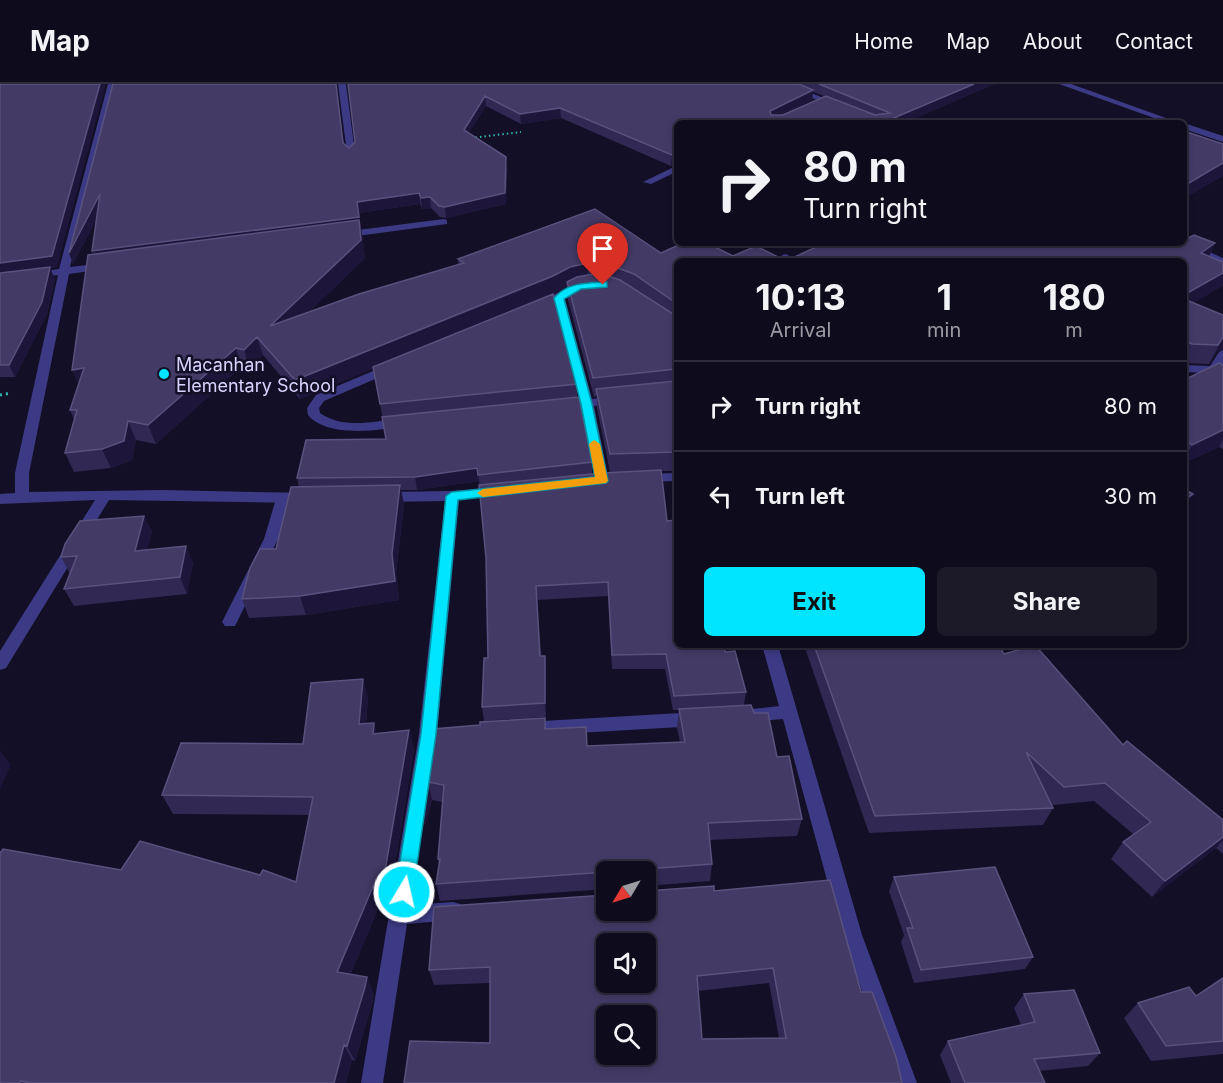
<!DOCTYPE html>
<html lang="en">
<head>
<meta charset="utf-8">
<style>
	:root { --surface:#0e0b1c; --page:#1c1929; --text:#f1f3f6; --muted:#9b9ba3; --line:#2e2b3b; --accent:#00e5ff }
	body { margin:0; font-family:Inter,sans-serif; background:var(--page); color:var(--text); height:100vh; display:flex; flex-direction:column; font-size:22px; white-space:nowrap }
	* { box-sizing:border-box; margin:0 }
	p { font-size:20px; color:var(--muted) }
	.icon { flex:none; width:33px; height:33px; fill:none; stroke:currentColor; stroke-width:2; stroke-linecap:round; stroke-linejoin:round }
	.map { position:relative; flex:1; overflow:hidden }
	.panel { position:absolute; left:674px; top:174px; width:513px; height:390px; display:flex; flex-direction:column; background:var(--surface); border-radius:9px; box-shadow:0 3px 9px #0003,0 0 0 2px var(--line) }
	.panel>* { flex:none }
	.hud { position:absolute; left:674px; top:36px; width:513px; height:126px; border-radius:9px; box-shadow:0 3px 9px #0003,0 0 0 2px var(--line); background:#0e0b1c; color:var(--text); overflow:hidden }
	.needle { width:39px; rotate:232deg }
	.tools { position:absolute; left:596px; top:777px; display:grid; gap:12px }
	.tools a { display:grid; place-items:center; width:60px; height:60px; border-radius:9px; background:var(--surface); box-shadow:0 3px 9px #0003,0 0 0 2px var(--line); font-size:30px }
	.pin { position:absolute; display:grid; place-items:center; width:51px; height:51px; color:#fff; margin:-62px -26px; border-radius:50% 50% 50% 0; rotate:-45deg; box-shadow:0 0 6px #0007 }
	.pin .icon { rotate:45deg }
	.me { position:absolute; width:66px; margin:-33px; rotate:9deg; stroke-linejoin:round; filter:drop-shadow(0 0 4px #0008) }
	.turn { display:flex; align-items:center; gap:21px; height:126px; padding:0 30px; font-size:27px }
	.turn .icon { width:78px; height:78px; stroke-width:2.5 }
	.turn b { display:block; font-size:42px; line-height:51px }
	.eta { display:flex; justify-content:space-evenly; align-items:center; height:102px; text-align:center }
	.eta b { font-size:36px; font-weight:700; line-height:42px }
	.button { display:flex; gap:12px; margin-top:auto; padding:12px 30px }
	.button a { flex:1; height:69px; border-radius:9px; background:var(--accent); color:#111; font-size:24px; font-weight:700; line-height:69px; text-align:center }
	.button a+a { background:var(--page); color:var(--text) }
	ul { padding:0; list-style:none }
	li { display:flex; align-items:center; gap:18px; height:90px; padding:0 30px; border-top:2px solid var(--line) }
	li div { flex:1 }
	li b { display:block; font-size:22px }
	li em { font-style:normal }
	header { display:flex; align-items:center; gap:36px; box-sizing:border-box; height:84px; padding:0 30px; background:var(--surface); border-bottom:2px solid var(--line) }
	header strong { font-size:28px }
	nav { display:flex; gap:33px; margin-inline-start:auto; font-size:21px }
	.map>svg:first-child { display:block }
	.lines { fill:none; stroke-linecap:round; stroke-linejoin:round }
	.path-far1 { stroke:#2fb8b0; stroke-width:2; stroke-dasharray:1.5 3; stroke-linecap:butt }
	.path { stroke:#2fb8b0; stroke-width:3; stroke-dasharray:2 4; stroke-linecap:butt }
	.service { fill:#3d3a85; fill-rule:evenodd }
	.minor { fill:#3d3a85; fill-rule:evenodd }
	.wall { fill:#312854; fill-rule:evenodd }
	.shaded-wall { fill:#1d163a }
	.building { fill:#433a66; stroke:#5a527e; stroke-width:1.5; fill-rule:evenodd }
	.route { fill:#00e5ff; stroke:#0095a6; stroke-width:1.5 }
	.slow { fill:#f59e0b }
	.poi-dot { fill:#00e5ff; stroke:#130f26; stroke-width:2 }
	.labels { text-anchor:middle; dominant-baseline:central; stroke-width:5; stroke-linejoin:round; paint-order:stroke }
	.poi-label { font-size:18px; fill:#d9d4ff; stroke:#130f26; text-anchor:start }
</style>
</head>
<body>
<header>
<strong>Map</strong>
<nav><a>Home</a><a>Map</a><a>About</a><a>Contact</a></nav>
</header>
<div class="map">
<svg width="1223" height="999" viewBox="0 0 1223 999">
	<rect width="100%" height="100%" fill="#130f26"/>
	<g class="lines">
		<path class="path-far1" d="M471,54L521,48"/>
		<path class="path" d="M0,311L11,309"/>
		<path class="service" d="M283,410L290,415L278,455L235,542H225L222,538L264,455L276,415Z"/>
		<path class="minor" d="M108,0H116L70,183L104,179L109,182L104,185L69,190L29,389V408L161,406L308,409L315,414L308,419L109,416L6,584L0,586V567L95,416L0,420V410L15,409V389L58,191L0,199V193L59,185Z
			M338,0H346L355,69L351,72L347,69Z
			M778,0H789L841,21L834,23Z
			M1059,0H1071L1180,39H1168Z
			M1184,39L1223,52V58L1184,45Z
			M676,82V88L651,100L643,98Z
			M444,135L447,136V140L342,154L337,151L342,148Z
			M1184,157L1223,174V181L1174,159Z
			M786,170L798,177L782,175V171Z
			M584,199L588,200V204L577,207L565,215L592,315L617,312L623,316L617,320L594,322L609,397L602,401L595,397L581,324L561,326L555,322L561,318L580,316L555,220L536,227L530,224L570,202Z
			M1223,266V281L1220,286L1223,305L1212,297L1209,289L1184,288V281L1210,282L1219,268Z
			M392,279L396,280V286L324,317L319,324L320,329C344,346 375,337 402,334L406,335L408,338L406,341C380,347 327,354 308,331L307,324L316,311Z
			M676,389V397L644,398L637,394L644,390Z
			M500,403L507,407L505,410L459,416L437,650L410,821L453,818L460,820L463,827L460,834L453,836L407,840L383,999H361L419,650L445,417L383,418L376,413L383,408L452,407Z
			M762,561H778L862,851L917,999H895L842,851L783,635L749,638L743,636L741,631L743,626L779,622Z
			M698,628L704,630L706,635L704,640L698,642L525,652L519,650L516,645L519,640L525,638Z"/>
	</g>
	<path class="wall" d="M0,0L57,183L50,184L55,195L47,230L15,293H0Z
		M113,0H336L344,60L349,64L355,58L348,0H994L904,39H676V80L671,82L561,34L521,40L486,22L469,49L507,84L506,120L446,134L440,133L431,124L422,125L420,120L359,129L365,174L309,228L458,181V175L661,169L780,174L790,175L825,159H1174V160L1215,159L1209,172L1193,219L1223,231V265L1217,267L1209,280L1184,279V177H676V387H662L667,437L725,568L746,608L744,621L754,629L777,673L802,735L797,752L710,756L712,780L710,797L645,802V788H606V805L440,817L436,800L439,780L438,775L442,718L432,716L425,741L420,723L433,645H546L587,662L680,658L677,644L679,626H673L665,585H612L608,512L537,516L541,572H545L546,633L484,637L482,623L488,574L486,474L479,397L417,406H401L404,420L396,489L399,516L306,531L249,534L242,515L276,465L299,403L297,394L386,355L374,284L300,315L263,271L250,285L241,283L156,360L136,356L132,376L111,384L74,388L65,369L74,335L70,326L79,301L93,170L92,167L96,136L73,180L69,169ZM813,8L824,12L781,31L812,16ZM567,203L568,216L594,313L597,312V324L610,388L592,390V378L577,313V300L553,210Z
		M1223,281V365L1219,363L1184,379V296Z
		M144,432L152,448L147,466L193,478L187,510L74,522L64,505L70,490L61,473Z
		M804,561H999L1004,570L1223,736V770L1216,764L1152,813L1111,775L1123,758L1133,750L1094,717L1053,721L1050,718L1053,724L1043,741L869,749Z
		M363,595L368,615L366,639L377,649L409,646L414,666L390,811H384L350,891L374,910L372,920L355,977L352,976L346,999H0L260,791L296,798L309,731L173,730L162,711L303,660Z
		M894,793L1033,873L1025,885L914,899L901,858L904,851L889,807Z
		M646,807H714L861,908L896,973L490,959V899L434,901L429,886ZM769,899L779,954L702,955L698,907Z
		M1223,894V970L1151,977L1124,934L1138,919L1196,912Z
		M1024,910L1100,969L1088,982L1039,987L1045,999H951L940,971L948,957L1021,941L1014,924Z"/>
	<path class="shaded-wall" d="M100,0H106L57,183L50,184L55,195L47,230L15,293L9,281L0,191V179Z
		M336,0L345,69L343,59Z
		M974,0H994L904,39H882Z
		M813,6L812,16L769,37L770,27Z
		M485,12L486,22L465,56L464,46Z
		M560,24L561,34L521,40L520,30Z
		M676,70V80L671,82L672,71Z
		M506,73V120L446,134L445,123Z
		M1223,79V92L1184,115V102Z
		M419,109L420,120L359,129L365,174L276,260L96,178L92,167L357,118Z
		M100,110L104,121L73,180L69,169Z
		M430,113L431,124L422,125L421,114Z
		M1156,159H1174L1173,162L1149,175Z
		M1215,159L1207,177L1201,169Z
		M588,179V197L567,198V203L554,210L300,315L295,296L570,183Z
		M1223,189V202L1184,225V211Z
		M257,253L263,271L250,285L244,266Z
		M1223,253V265L1217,267L1209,280Z
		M236,264L241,283L156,360L148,341Z
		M84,284L80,305L72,286Z
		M128,337L136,356L132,376L111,384L102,365Z
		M1223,346V355L1219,363L1184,379V377L1192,361Z
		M477,384L479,397L417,406L415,393Z
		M400,401L404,420L396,489L399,516L306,531L300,512L392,470Z
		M1193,410L1184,428V416Z
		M144,432L152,448L143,483L135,467Z
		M186,462L193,478L187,510L180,493Z
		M545,572L546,586V633L545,619Z
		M363,595L368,615L364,659L359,640Z
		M374,639L380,658L373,650Z
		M409,646L414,666L390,811L384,793Z
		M0,666L11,681L0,705Z
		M428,698L432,716L425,741L420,723Z
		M1223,753V756L1216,764L1152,813L1165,797Z
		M377,793L384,811L344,905L337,888Z
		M367,893L374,910L372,920L355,977L347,962Z
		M344,961L352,976L346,999H334Z"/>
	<path class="building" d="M0,0H100L52,172L0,179Z
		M113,0H336L343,59L349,64L355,58L348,0H799L813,6L770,27L771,31H783L826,12L875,31L890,29L819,0H974L882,39H676V70L672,71L560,24L520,30L485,12L464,46L506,73L505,109L445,123L439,122L430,113L421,114L419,109L357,118L359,133L92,167L100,110L69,169Z
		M1184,47L1223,60V79L1184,102Z
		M595,125L661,169L683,159H707L733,172L756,162L780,174L783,173L790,175L825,159H1156V161H1171L1177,159H1184V156L1194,151L1215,159L1201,169L1223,178V189L1184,211V177H980L975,175L970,177H676V219L634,190L604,179H588L570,183L553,192L295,296L257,253L244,266L236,264L148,341L128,337L124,357L102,365L65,369L77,326H70L84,284L72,286L88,171L359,136L361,156L270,242L359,210L464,179L458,175Z
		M50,183L42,218L9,281H0V189Z
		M599,189L620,196L673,230H676V285L593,294L567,198L577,193Z
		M553,210L577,300L380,320L373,283Z
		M1184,215L1223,231V253L1218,261L1192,260L1184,256Z
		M1219,279L1223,281V346L1192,361L1184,355V296Z
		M676,297V368L610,370L596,305Z
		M579,313L592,378L478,391L477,384L415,393L297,394L306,356L386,355L382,333Z
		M661,386L667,437L676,436V561H724L725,568L735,567L746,608L674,612L666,570L612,571L608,498L536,502L540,572H545V619L482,623L484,574H488L486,474L479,401L602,389Z
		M400,401L392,470L395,497L300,512L242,515L250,484L260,465H276L291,403Z
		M1184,405L1193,410L1184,416Z
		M144,432L135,467L186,462L180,493L64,505L77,472L61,473L65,460L80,437Z
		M814,561H999L1004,570L1035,561L1123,661L1127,657L1223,736V753L1165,797L1123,758L1151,738L1105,699L1064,703L1026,668L1053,724L875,732Z
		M363,595L359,640L374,639L373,650L409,646L384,793H377L337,888L367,893L365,903L347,962L344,961L334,999H31L21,997L19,999H0V769L3,765L121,786L140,757L260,791L263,786L296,798L313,713L162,711L181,659L303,660L311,599Z
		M751,621L754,629H768L777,673L789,672L802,735L708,739L712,780L646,785L644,788H606L436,800L440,775H438L444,701L428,698L420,723L433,645L480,641V638L545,634V645L586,643L587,662L685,658L679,625Z
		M995,783L1033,873L921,886L907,844H913L894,793Z
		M830,796L861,908H872L896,973L902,999H404L410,957L490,959V883L429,886L434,823L606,811V826H645V807H646L714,802V807ZM606,860H645V898H606ZM773,884L786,954L702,955L697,892ZM606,932H645V970H606Z
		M1223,894V957L1166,962L1138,919L1189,903L1196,912Z
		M1074,906L1100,969L1034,975L1045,999H965L948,957L1035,938L1024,910Z"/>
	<path class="route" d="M603,198H607V203L581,205L564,215L592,320L608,397L606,399L458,416L436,650L413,808L410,814L404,816L398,814L395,808L421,650L446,412L452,408L595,393L581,320L554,214C567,199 585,199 603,198Z"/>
	<path class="slow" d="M594,356L600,360L608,397L606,399L483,413L477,409L483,405L595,393L589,360Z"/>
	<circle class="poi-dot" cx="164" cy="290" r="6"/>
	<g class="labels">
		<g class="poi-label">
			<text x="176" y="280">Macanhan<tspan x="176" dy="21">Elementary School</tspan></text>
		</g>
	</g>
</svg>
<div class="tools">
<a><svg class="needle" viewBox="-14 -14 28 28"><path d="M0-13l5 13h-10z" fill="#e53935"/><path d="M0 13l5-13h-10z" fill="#9b9ba3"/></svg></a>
<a><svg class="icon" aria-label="sound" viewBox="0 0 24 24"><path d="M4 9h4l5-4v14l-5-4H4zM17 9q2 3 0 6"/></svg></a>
<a><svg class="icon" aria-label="search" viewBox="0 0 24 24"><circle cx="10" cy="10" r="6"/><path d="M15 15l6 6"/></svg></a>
</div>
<div class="pin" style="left:603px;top:201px;background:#d93025"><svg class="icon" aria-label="arrive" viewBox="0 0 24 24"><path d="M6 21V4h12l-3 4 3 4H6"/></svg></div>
<svg class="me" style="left:404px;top:808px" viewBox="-20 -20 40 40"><circle r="17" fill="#00e5ff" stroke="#fff" stroke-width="3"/><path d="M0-11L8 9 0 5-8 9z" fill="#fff"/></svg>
<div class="hud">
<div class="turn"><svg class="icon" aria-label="right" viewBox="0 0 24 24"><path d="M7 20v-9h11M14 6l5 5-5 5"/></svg><div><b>80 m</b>Turn right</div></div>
</div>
<section class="panel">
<div class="eta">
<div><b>10:13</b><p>Arrival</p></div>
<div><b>1</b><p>min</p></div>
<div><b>180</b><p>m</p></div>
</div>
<ul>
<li><svg class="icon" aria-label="right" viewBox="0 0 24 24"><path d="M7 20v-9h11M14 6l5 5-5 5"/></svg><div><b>Turn right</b></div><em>80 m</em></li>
<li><svg class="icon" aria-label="left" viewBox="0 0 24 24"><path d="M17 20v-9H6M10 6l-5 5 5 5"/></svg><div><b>Turn left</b></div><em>30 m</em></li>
</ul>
<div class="button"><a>Exit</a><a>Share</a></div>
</section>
</div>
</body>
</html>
